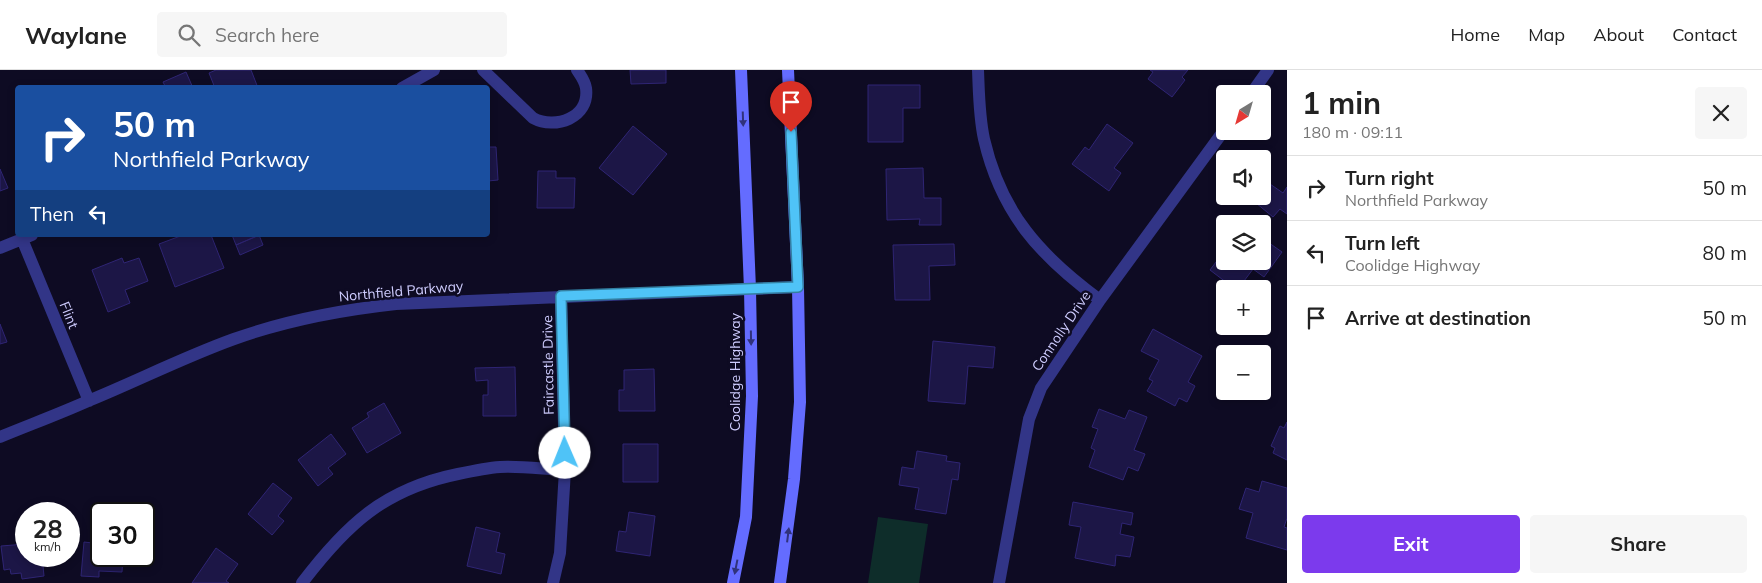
<!DOCTYPE html>
<html lang="en">
<head>
<meta charset="utf-8">
<style>
	:root { --surface:#fff; --page:#f6f6f6; --text:#222; --muted:#767676; --line:#e0e0e0; --accent:#7c3aed }
	body { margin:0; font-family:Mulish,sans-serif; background:var(--page); color:var(--text); height:100vh; display:flex; flex-direction:column; font-size:19px; white-space:nowrap }
	* { box-sizing:border-box; margin:0 }
	p { font-size:16px; color:var(--muted) }
	.icon { flex:none; width:28px; height:28px; fill:none; stroke:currentColor; stroke-width:2; stroke-linecap:round; stroke-linejoin:round }
	.map { position:relative; flex:1; overflow:hidden }
	.sheet { display:flex; flex-direction:column; background:var(--surface); width:475px }
	.sheet>* { flex:none }
	.guide { position:absolute; left:15px; top:15px; width:475px; height:152px; border-radius:5px; box-shadow:0 2px 8px #0003; background:#1a4fa0; color:#fff; overflow:hidden }
	.needle { width:32px; rotate:217deg }
	.controls { position:absolute; left:1216px; top:15px; display:grid; gap:10px }
	.controls a { display:grid; place-items:center; width:55px; height:55px; border-radius:5px; background:var(--surface); box-shadow:0 2px 8px #0003; font-size:25px }
	.speed { position:absolute; left:15px; top:432px; display:flex; gap:10px; font-size:25px; font-weight:700; text-align:center }
	.speed>* { display:grid; place-content:center; width:65px; height:65px; border-radius:50%; background:var(--surface); box-shadow:0 2px 8px #0003; line-height:1 }
	.speed small { font-size:12px; font-weight:400 }
	.speed .limit { border:2px solid #111; border-radius:8px; background:#fff; color:#111 }
	.pin { position:absolute; display:grid; place-items:center; width:42px; height:42px; color:#fff; margin:-51px -21px; border-radius:50% 50% 50% 0; rotate:-45deg; box-shadow:0 0 5px #0007 }
	.pin .icon { rotate:45deg }
	.me { position:absolute; width:55px; margin:-28px; rotate:359deg; stroke-linejoin:round; filter:drop-shadow(0 0 4px #0008) }
	.turn { display:flex; align-items:center; gap:18px; height:105px; padding:0 15px; font-size:22px }
	.turn .icon { width:65px; height:65px; stroke-width:2.5 }
	.turn b { display:block; font-size:35px; line-height:42px }
	.then { display:flex; align-items:center; height:48px; padding:0 15px; background:#0003; gap:10px; font-size:19px }
	.round { display:grid; place-items:center; flex:none; width:52px; height:52px; border-radius:5px; background:var(--page) }
	.headline { display:flex; align-items:center; justify-content:space-between; height:85px; padding:0 15px }
	h1 { font-size:30px; font-weight:700; line-height:38px }
	.button { display:flex; gap:10px; margin-top:auto; padding:10px 15px }
	.button a { flex:1; height:58px; border-radius:5px; background:var(--accent); color:#fff; font-size:20px; font-weight:700; line-height:58px; text-align:center }
	.button a+a { background:var(--page); color:var(--text) }
	ul { padding:0; list-style:none }
	li { display:flex; align-items:center; gap:15px; height:65px; padding:0 15px; border-top:1px solid var(--line) }
	li div { flex:1 }
	li b { display:block; font-size:19px }
	li em { font-style:normal }
	header { display:flex; align-items:center; gap:30px; box-sizing:border-box; height:70px; padding:0 25px; background:var(--surface); border-bottom:1px solid var(--line) }
	header strong { font-size:24px }
	nav { display:flex; gap:28px; margin-inline-start:auto; font-size:18px }
	.search { width:350px; height:45px; background:var(--page); display:flex; align-items:center; gap:12px; box-sizing:border-box; padding:0 18px; border-radius:5px; color:var(--muted); font-size:19px }
	main { display:flex; flex:1; min-height:0 }
	.map>svg:first-child { display:block }
	.green { fill:#0e2d2a }
	.building { fill:#1c1646; stroke:#2f2574 }
	.lines { fill:none; stroke-linecap:round; stroke-linejoin:round }
	.street { stroke:#323587; stroke-width:12 }
	.secondary { stroke:#646cff; stroke-width:12 }
	.oneway { fill:#30327b }
	.route-casing { stroke:#337fa1; stroke-width:12 }
	.route { stroke:#4fc3f7; stroke-width:9 }
	.labels { text-anchor:middle; dominant-baseline:central; stroke-width:5; stroke-linejoin:round; paint-order:stroke }
	.street-label { font-size:14px; fill:#cfcdff; stroke:#0e0b23 }
</style>
</head>
<body>
<header>
<strong>Waylane</strong>
<div class="search"><svg class="icon" aria-label="search" viewBox="0 0 24 24"><circle cx="10" cy="10" r="6"/><path d="M15 15l6 6"/></svg>Search here</div>
<nav><a>Home</a><a>Map</a><a>About</a><a>Contact</a></nav>
</header>
<main>
<div class="map">
<svg width="1287" height="513" viewBox="0 0 1287 513">
	<rect width="100%" height="100%" fill="#0e0b23"/>
	<path class="green" d="M878,447L928,454L919,513H868Z"/>
	<path class="building" d="M216,0H251L258,18H215L209,3Z
		M630,0H666V13L631,14Z
		M1150,0H1188L1182,7L1185,10L1172,27L1148,9L1153,2Z
		M186,2L193,18H166L163,12Z
		M868,15H920V38H903V72H868Z
		M1107,54L1133,73L1114,98L1121,103L1109,121L1072,94L1085,77L1089,80Z
		M633,56L667,84L633,125L599,98Z
		M488,77H496L498,110L488,111Z
		M923,98L924,128H941V155H919L920,149L887,150L886,99Z
		M0,99L8,118L0,121Z
		M538,101H556V108H575L574,138H537Z
		M1270,114L1283,123L1287,117V144L1280,139L1273,147L1256,133L1262,126Z
		M183,165H211L224,198L175,217L159,174Z
		M232,165H260L236,175Z
		M259,165L263,175L240,185L236,175Z
		M1262,168L1282,182L1264,207L1253,199L1241,215L1234,211L1231,216L1210,200L1225,180V191H1262Z
		M954,174L955,195L929,196L930,230H895L893,175Z
		M122,188L124,193L139,188L148,211L125,220L130,233L108,242L92,200Z
		M0,254L7,272L0,274Z
		M1153,259L1202,286L1188,312L1195,316L1187,332L1179,328L1175,336L1147,321L1153,311L1149,309L1159,290L1141,281Z
		M933,271L995,277L993,298L968,296L965,334L928,331Z
		M515,297L516,346H483V325H488V310L476,311L475,298Z
		M654,299L655,341H619V320H624V300Z
		M384,333L401,363L367,383L352,358L369,347L367,343Z
		M1099,339L1125,349L1129,340L1147,347L1134,380L1145,384L1138,401L1128,397L1123,410L1089,397L1095,380L1091,378L1098,359L1092,357Z
		M1287,352V390L1273,383L1275,378L1271,376L1280,356L1284,358Z
		M331,364L346,384L328,398L333,404L318,416L298,390Z
		M623,374H658V412H623Z
		M917,381L947,386L946,391L960,393L958,410L952,409L946,444L915,439L919,418L899,415L902,397L914,399Z
		M1262,411L1287,418V448L1284,457L1287,458V480L1246,468L1253,443L1239,439L1246,418L1259,422Z
		M273,413L292,428L278,446L284,451L272,465L248,444Z
		M1073,432L1133,443L1131,455L1122,453L1120,464L1134,467L1130,487L1116,485L1115,496L1075,488L1081,457L1069,455Z
		M629,442L655,446L650,486L616,481L619,461L626,462Z
		M476,457L500,463L496,482L505,484L501,504L467,496Z
		M84,472L101,474V486H123L122,502L99,501V507L81,506Z
		M26,474V486H42L44,506L22,509L21,503L11,504L10,499L4,500L1,476Z
		M216,478L238,494L226,511L229,513H192Z"/>
	<g class="lines">
		<path class="street" d="M483,0L533,48C555,60 590,48 586,18C585,11 581,6 577,0
			M978,0C979,23 979,46 984,69C1001,143 1040,186 1100,230
			M402,18L434,0
			M1251,24L1268,0
			M22,169L89,331
			M0,178L32,165
			M0,367C29,355 59,344 88,331C137,311 184,287 234,269C287,250 341,240 396,234L798,217
			M302,513C346,455 384,419 458,404C472,401 486,398 500,397C521,396 543,399 565,400
			M553,513L560,483L565,400L561,226
			M999,513L1029,349L1041,318L1100,230L1225,59"/>
		<path class="secondary" d="M733,513L746,447L752,326L750,219L741,0
			M780,513L794,409L800,332L798,217L788,0"/>
	</g>
	<defs><path id="oneway-solid" d="M-6-.8H1V-3.2L6.5 0L1 3.2V.8H-6Z" transform="scale(1.25)"/></defs>
	<g class="oneway">
		<use href="#oneway-solid" transform="translate(743 49) rotate(88)"/>
		<use href="#oneway-solid" transform="translate(751 268) rotate(89)"/>
		<use href="#oneway-solid" transform="translate(788 465) rotate(-83)"/>
		<use href="#oneway-solid" transform="translate(736 497) rotate(101)"/>
	</g>
	<g class="lines">
		<defs>
			<path id="route" d="M565,383L561,226L798,217L791,62"/>
		</defs>
		<use href="#route" class="route-casing"/>
		<use href="#route" class="route"/>
	</g>
	<g class="labels">
		<g class="street-label">
			<text transform="translate(401 221) rotate(-5)">Northfield Parkway</text>
			<text transform="translate(69 245) rotate(68)">Flint</text>
			<text transform="translate(1061 261) rotate(-56)">Connolly Drive</text>
			<text transform="translate(548 295) rotate(-91)">Faircastle Drive</text>
			<text transform="translate(735 302) rotate(-90)">Coolidge Highway</text>
		</g>
	</g>
</svg>
<div class="controls">
<a><svg class="needle" viewBox="-14 -14 28 28"><path d="M0-13l5 13h-10z" fill="#e53935"/><path d="M0 13l5-13h-10z" fill="#767676"/></svg></a>
<a><svg class="icon" aria-label="sound" viewBox="0 0 24 24"><path d="M4 9h4l5-4v14l-5-4H4zM17 9q2 3 0 6"/></svg></a>
<a><svg class="icon" aria-label="layers" viewBox="0 0 24 24"><path d="M12 4l9 5-9 5-9-5zM3 14l9 5 9-5"/></svg></a>
<a>+</a>
<a>−</a>
</div>
<div class="speed"><div>28<small>km/h</small></div><div class="limit">30</div></div>
<div class="pin" style="left:791px;top:62px;background:#d93025"><svg class="icon" aria-label="arrive" viewBox="0 0 24 24"><path d="M6 21V4h12l-3 4 3 4H6"/></svg></div>
<svg class="me" style="left:565px;top:383px" viewBox="-20 -20 40 40"><circle r="19" fill="#fff"/><path d="M0-13L10 11 0 6-10 11z" fill="#4fc3f7"/></svg>
<div class="guide">
<div class="turn"><svg class="icon" aria-label="right" viewBox="0 0 24 24"><path d="M7 20v-9h11M14 6l5 5-5 5"/></svg><div><b>50 m</b>Northfield Parkway</div></div>
<div class="then">Then<svg class="icon" aria-label="left" viewBox="0 0 24 24"><path d="M17 20v-9H6M10 6l-5 5 5 5"/></svg></div>
</div>
</div>
<section class="sheet">
<div class="headline"><div><h1>1 min</h1><p>180 m · 09:11</p></div><a class="round"><svg class="icon" aria-label="close" viewBox="0 0 24 24"><path d="M6 6l12 12M18 6L6 18"/></svg></a></div>
<ul>
<li><svg class="icon" aria-label="right" viewBox="0 0 24 24"><path d="M7 20v-9h11M14 6l5 5-5 5"/></svg><div><b>Turn right</b><p>Northfield Parkway</p></div><em>50 m</em></li>
<li><svg class="icon" aria-label="left" viewBox="0 0 24 24"><path d="M17 20v-9H6M10 6l-5 5 5 5"/></svg><div><b>Turn left</b><p>Coolidge Highway</p></div><em>80 m</em></li>
<li><svg class="icon" aria-label="arrive" viewBox="0 0 24 24"><path d="M6 21V4h12l-3 4 3 4H6"/></svg><div><b>Arrive at destination</b></div><em>50 m</em></li>
</ul>
<div class="button"><a>Exit</a><a>Share</a></div>
</section>
</main>
</body>
</html>
